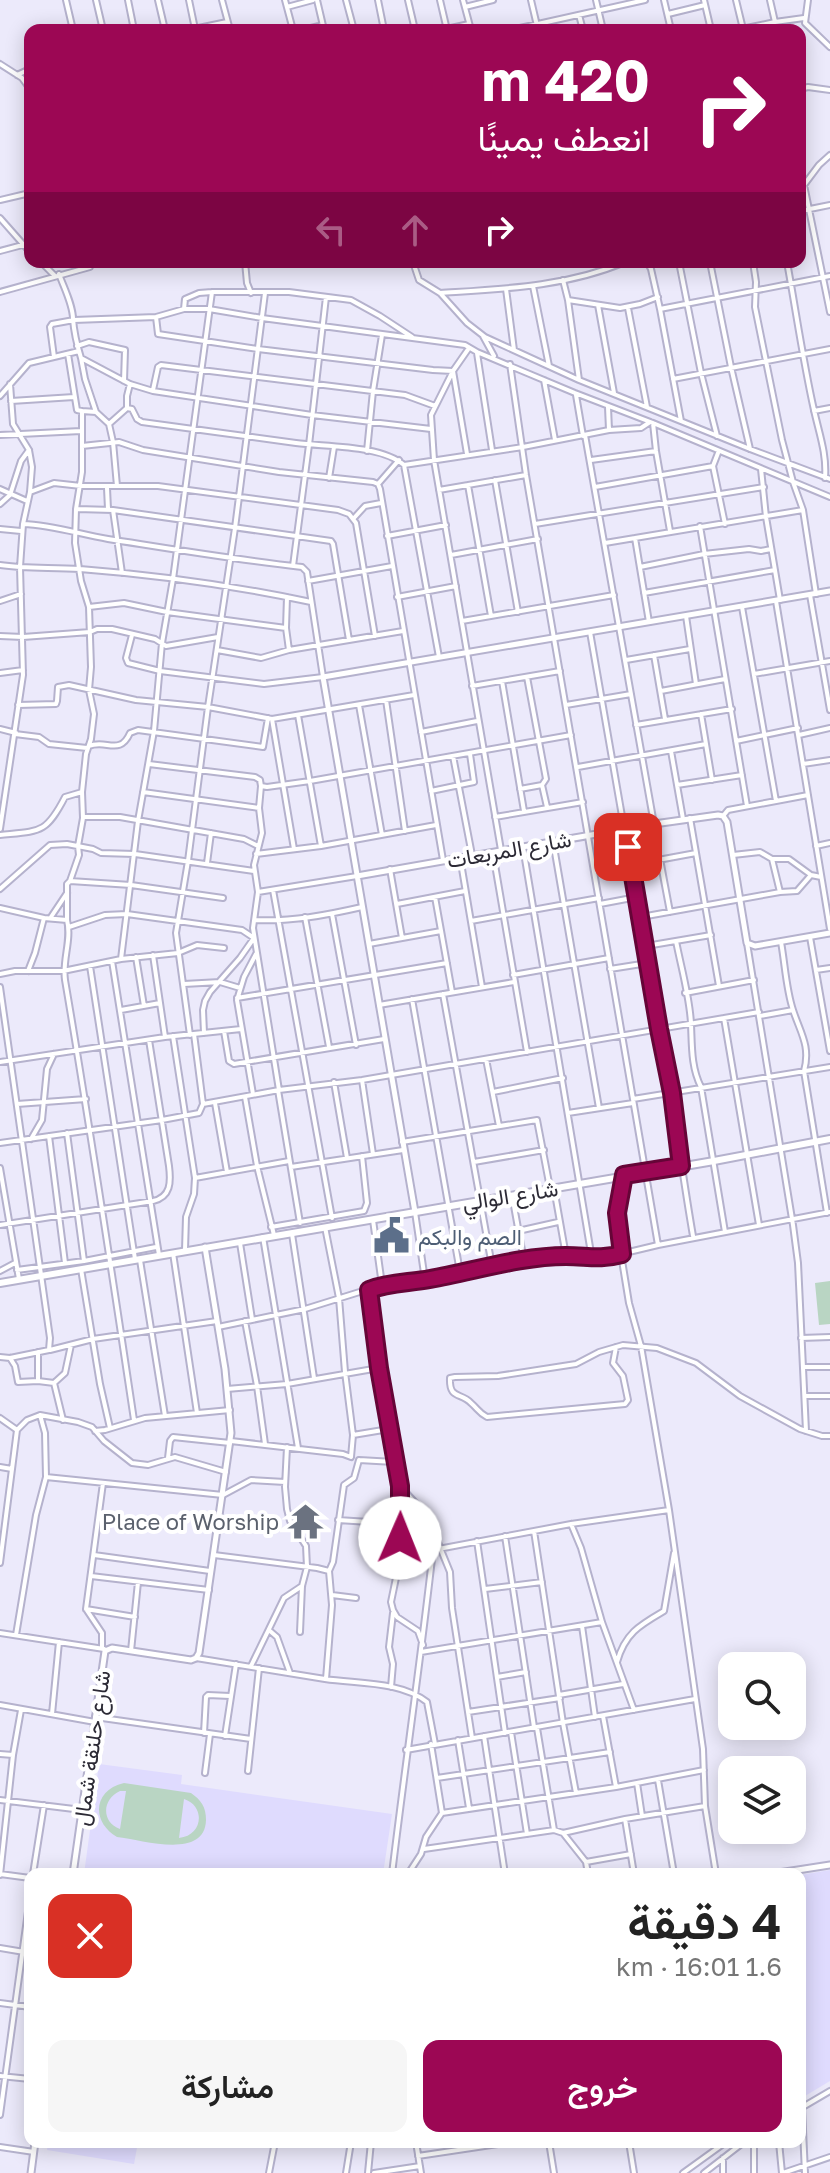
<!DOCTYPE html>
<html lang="ar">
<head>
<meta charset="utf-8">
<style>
	:root { --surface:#fff; --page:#f6f6f6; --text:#222; --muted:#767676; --accent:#9c0754 }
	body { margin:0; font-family:"Golos Text",Vazirmatn,sans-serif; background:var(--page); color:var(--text); direction:rtl; height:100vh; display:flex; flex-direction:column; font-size:30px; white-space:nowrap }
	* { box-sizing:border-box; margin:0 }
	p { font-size:26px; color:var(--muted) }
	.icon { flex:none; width:44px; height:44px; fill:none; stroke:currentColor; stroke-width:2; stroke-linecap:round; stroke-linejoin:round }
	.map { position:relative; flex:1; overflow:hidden; direction:ltr }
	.drawer { position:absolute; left:24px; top:1868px; width:782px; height:280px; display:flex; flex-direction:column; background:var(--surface); border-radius:16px; box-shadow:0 4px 20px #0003; direction:rtl }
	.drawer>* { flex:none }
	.guide { position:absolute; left:24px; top:24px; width:782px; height:244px; border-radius:16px; box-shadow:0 4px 20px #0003; direction:rtl; background:#9c0754; color:#fff; overflow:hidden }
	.tools { position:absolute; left:718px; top:1652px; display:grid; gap:16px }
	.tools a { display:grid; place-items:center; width:88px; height:88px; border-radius:16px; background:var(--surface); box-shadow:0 4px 20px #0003; font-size:40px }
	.pin { position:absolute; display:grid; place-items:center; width:68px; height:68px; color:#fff; margin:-34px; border-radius:16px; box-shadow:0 4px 12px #0006 }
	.me { position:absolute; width:88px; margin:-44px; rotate:1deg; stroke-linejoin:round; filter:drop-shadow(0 0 6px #0008) }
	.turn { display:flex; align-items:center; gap:28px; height:168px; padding:0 24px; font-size:36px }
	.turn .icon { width:104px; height:104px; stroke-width:2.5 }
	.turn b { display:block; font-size:56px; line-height:68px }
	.lanes { display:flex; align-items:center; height:76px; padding:0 24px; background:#0003; justify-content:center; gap:40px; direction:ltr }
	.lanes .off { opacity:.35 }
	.round { display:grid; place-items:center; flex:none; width:84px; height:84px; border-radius:16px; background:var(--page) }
	.summary { display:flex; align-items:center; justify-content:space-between; height:136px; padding:0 24px }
	h1 { font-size:48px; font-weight:600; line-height:60px }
	.primary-button { display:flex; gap:16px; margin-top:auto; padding:16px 24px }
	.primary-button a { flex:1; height:92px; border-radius:16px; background:var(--accent); color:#fff; font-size:32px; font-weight:600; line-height:92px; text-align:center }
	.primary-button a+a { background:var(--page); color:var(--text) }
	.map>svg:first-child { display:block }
	.built { fill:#dfdbfe }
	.green { fill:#b9d5c3; fill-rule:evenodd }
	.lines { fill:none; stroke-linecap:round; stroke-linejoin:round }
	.minor-casing { stroke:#b5b2cd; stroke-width:8 }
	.tertiary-casing { stroke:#b5b2cd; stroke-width:9 }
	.secondary-casing { stroke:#b5b2cd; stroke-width:10 }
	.minor { stroke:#fff; stroke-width:4 }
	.tertiary { stroke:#fff; stroke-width:5 }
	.secondary { stroke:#fff; stroke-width:6 }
	.route-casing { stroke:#650537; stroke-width:20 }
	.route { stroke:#9c0754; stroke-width:14 }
	.labels { text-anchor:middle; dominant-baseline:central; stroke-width:8; stroke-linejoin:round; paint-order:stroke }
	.street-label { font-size:22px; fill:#2c2a35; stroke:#fff }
	.service-label { font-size:22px; fill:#4e5e75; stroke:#fff; text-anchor:start }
	.worship-label { font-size:22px; fill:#5b616d; stroke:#fff; text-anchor:end }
</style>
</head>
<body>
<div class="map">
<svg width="830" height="2173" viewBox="0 0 830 2173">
	<rect width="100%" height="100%" fill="#eceafb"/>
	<path class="built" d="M99,1764L182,1775L181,1784L392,1814L383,1874H84Z
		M830,1870V2081L800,2099V1875Z
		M48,2142H138L134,2164L47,2150Z"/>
	<path class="green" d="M830,1281V1324L819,1325L815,1283Z
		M124,1783L191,1793C201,1800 206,1807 206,1820C205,1860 143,1840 117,1837C91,1822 93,1790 124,1783ZM120,1791H126L120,1829C101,1822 102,1799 120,1791ZM184,1799C206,1806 203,1836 179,1838Z"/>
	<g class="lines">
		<defs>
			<path id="minor" d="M66,0L73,30
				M96,0L103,30
				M128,0L134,30
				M158,0L165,30
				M189,0L195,29
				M222,0L230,30
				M285,0L293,30
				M317,0L324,30
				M346,0L354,30
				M378,0L384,30
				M408,0L415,30
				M440,0L447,30
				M463,0L471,30
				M531,0L538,30
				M596,0L603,30
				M664,0L671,30
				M704,0L711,30
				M736,0L743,29
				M770,0L775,22
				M808,0L805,23L830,47
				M287,7L313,0
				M465,7L493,0
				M668,14L705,5
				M579,15L583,30
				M42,28V30
				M189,30L227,22
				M303,30L323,25
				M442,30L469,24
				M511,30L645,0
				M737,30L775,22L804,18
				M0,64L22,78L30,89
				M17,75L30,69
				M800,89L808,87L830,90
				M830,155L819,165L804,185L830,312
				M0,200L30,193
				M800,211L830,205
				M0,218L30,252
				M0,251L30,243
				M41,262L55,276
				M245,262L247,283L251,293
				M413,262L419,280L440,293L467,323L485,337L579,380L750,449L830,479
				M647,262L651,269L660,309L681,421
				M679,262L701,373L717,436
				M710,262L731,367L750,449
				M753,262L756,282L755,307L782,440L793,482L803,510L816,594
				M787,262C796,311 803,361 814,410C819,433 827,454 825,478
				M59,274C64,288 73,305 73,319C74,333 77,345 81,358L130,384L153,391L312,415L431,429
				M563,280L568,300
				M533,286L549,366
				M506,289L514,350
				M0,292L90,267L91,262
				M440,293C502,289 566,287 625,262
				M598,305L614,393
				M628,308L647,407
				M184,309L185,299L199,293L212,292H289L351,300L380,316L412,337
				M660,309L830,276
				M156,317L158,334L258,349L433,370L453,371L469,348
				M483,336L494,356
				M77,346L89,342L125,350L124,381
				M477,353L492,450
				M68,354L77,410L82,411
				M54,357L50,327L52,324L74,320L156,317L184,309H209L262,318L465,345L477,352L575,393L653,423L830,497
				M81,358L85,379L96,412
				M510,364L526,475L658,1245
				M673,379L830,349
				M544,380L555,440
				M579,380L568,300L620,308L640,304L658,297
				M153,390L158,367L161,365L405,395L435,406
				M576,395L583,436
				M0,396L29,363L79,351
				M11,401L74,397
				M608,407L609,430
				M127,408V396L130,384
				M814,411L830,408
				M653,423L656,451L670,531
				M0,435L81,431
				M585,435L654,824
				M82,446L119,442L143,450L279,472L373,482L378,484
				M367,451L373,391L382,335
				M718,453L713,466L725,524
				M467,454L453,371L431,415L434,460L501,850
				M591,460L656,451
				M404,465L439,657
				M761,469L766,517L780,600
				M329,478L334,447
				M495,480L518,612
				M378,484L380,489L443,860
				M378,484L399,460
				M468,485L491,616
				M117,486L113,442L109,424L127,408L132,409L137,419L142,422C193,429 245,436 296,443C327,447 381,445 404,465L523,447L609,430L641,428L650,422
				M595,487L713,466
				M107,488L108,509
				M0,489L27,501
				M439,490L526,475
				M30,492L54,483L81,486H158L338,510L349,514L356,523L375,636
				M0,504L10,495L21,461L29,450
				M77,509L113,510L331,541L333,544L349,640
				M113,510L122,573
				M354,518L365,506L381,503
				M23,524C52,525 79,534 108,539C172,549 237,560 302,567L307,572L323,677L264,684L160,671L128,663L126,658L132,635
				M535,524L764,487
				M700,526L747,806
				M0,529L21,531
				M387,536L446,525
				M635,538L649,622
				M605,543L803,510
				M451,555L538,539
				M0,565C26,569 53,567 80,569C157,575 236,586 311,602
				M293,566L309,445L326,297
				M640,567L704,554L749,549L761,551L771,549
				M308,581L392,566
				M644,593L775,570
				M810,595L830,710
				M287,597L286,628L289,650
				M397,597L456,586
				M0,601L21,594
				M776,601L830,929
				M89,607L124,603L167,612L286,628
				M742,607L776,801
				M686,616L696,684
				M462,621L614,595
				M590,632L659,1029C673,1098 681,1167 693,1236
				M0,636L23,637L90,632L97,629H112L155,639L166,646L218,637
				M217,650L261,658L289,650L403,631
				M654,655L665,719
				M626,660L690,649
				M0,673L23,670
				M754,674L830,661
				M502,681L524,811
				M472,686L560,671
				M661,691L725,679
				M386,700L405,831
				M18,705L56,704L57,701L58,687L69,685L136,700L208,707L272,719L414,695
				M359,705L382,835
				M566,705L631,694
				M701,714L712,780
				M298,715L321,846
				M272,719L294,849
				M636,725L732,709
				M0,729L16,733
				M421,732L477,721
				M15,734L39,737L49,744L87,748
				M799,735L830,728
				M736,741L798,728
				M89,746C106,739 120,756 130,733L138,730L263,747L268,718
				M671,751L683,819
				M453,756L472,855
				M149,764L255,777L260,780L261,786L267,787L310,781L571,735
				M803,764L830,760
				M578,767L706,744
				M542,785L547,807
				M677,785L742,775
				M261,786L259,808L262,833L254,865L258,892L253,928L279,1090
				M520,789L542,785L546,779L527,677
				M431,791L474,782L470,754
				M143,792L259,808
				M723,816L728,810L808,795
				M84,817H120L244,839L258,846
				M495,817L583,802
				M690,818L719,986
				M0,829L23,675L20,567L23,524L30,492L32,467L29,450L13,424L10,384
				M0,835C40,831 46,834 65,797L82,792
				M553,841L599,1108
				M816,846L830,843
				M523,847L592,1259
				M493,853L527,1052
				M256,854L321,846L436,825
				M733,855L760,852L772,859H789L811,875L821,877
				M460,857L482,987
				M660,859L670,912
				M772,859L780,892L797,891L811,875
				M207,863L211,833
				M631,865L696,853
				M390,869L402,938
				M70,881L79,855L78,846L83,818L82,792L86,754L91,739L94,714L89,690L91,667L89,607L81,581L75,543L76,509L82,472V411L96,412L109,424
				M0,889L50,845L67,844L93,849L101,853L135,854L254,871
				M273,890L332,1218
				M258,892L357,876
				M435,897L452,992
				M397,904L465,891
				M600,904L637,897
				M0,908L44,918L67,920C72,940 62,960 65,980C90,1126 112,1273 134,1420
				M332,914L356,1045
				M51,917L67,893
				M305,917L329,1047
				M641,917L780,892
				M67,920V884L70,881L131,885L223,898
				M255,920C291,922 327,915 362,907
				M471,921L599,898
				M69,927L105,915L127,914L242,930L254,938
				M810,937L830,1051
				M676,941C681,967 690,998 691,1024C692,1046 691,1067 701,1087L725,1232
				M781,942C785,964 786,989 793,1010C800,1032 811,1046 804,1071L827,1213
				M747,943L793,1225L798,1263L806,1431
				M369,944L441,931
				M646,946L711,935
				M153,955L165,1037
				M136,957L144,1006
				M121,959L178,953L197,945L224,948
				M112,961L159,1255
				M90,966L135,1259
				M610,969L648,963
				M816,970L830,968
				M28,971L35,953L44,918
				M0,974L15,971H63L121,959L138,821L154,731L162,643L173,579L212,292
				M513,975L609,958
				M184,984L220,982L240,988
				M0,987L50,1338L49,1350L10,1358L0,1357
				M685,993L754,980
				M443,994L492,1266
				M237,998L447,963
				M412,999L460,1272
				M379,1005L514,982
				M121,1010L160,1003
				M760,1016L793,1010
				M724,1018L759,1225
				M224,1031L229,1061L234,1064L384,1039
				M204,1033L203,1010L205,1001L210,992L240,958L254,938
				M190,1035L176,933L188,861L208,707L235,528L265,293
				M173,1036L195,1178L194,1194L186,1217L185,1250
				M486,1059L499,1126
				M0,1062L165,1037L241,1029
				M362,1080L373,1154
				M334,1082L347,1158
				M278,1090L300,1223
				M493,1092L563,1078
				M253,1094L237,1000L244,977L256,954
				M245,1097L257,1166L274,1235
				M633,1099L830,1067
				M215,1103L227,1172
				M17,1104L86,1099
				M203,1104L279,1090L362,1080L759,1012
				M568,1113L633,1103
				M67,1133L84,1261
				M49,1136L65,1263
				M31,1139L42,1120L47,1069L54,1054
				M402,1142L537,1120L550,1188
				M0,1143L162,1120L199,1113L203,1104L194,1034
				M474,1162L544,1150
				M291,1167L403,1150
				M0,1168L19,1279
				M624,1177L617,1213L618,1236L629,1303L641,1346L669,1510L703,1749L705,1806L716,1874
				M195,1178L289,1161
				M554,1188L566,1256
				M512,1195L524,1261
				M415,1212L425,1280
				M373,1220L382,1285
				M0,1225L153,1201C171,1197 171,1182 169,1166L149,1040
				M271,1227L364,1211L367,1203L362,1156
				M325,1227L339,1298L345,1372L353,1435L351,1457
				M518,1231L558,1222
				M292,1234L314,1378
				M263,1237L298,1448
				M240,1243L252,1319
				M173,1253L197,1413
				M140,1260L165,1416
				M81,1269L100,1384L110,1428
				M17,1270L84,1261L156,1247
				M0,1271L15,1263
				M369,1290L379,1368L400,1486L401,1509L397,1573L391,1602L393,1610L397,1617L418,1631L423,1645
				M245,1321L257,1386L265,1444
				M218,1327L305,1309L382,1285L425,1280L524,1261L566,1256L592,1259L612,1256L658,1245L830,1212
				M801,1338L830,1337
				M616,1347L613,1363L623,1376L628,1400L625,1404L487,1417C479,1413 478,1409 471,1403C461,1392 449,1400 450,1378L455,1377L498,1376L576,1364L599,1352L623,1345L657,1348L696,1363L740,1396L800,1429L822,1436H830
				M50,1350L93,1339L217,1321
				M10,1358L15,1366L18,1382L38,1381L54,1383L65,1373L71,1345
				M804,1367H830
				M38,1381V1352
				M54,1383L63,1420
				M227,1389L287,1384L379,1368
				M805,1396H830
				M0,1418L17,1430
				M95,1431L105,1430L145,1418L230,1410
				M353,1435L389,1429
				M231,1441L343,1454L351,1457
				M287,1447L285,1487L287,1509L290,1521L306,1546L307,1567L302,1586L300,1632
				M168,1458L170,1441L173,1437L230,1443
				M359,1460L394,1462
				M0,1467L12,1469
				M46,1477L223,1495L251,1480L285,1482
				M400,1486L421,1509L430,1523L450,1572L452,1608L472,1738
				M338,1520L400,1524
				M571,1524L581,1548L602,1622L634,1710
				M534,1531L563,1723L576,1793
				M505,1536L534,1727
				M477,1541L505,1733
				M397,1553L433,1550L571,1524L669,1510
				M94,1555L210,1571
				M214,1555L317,1568L329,1571
				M0,1563L17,1430L27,1420L40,1415L78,1422L92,1427L104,1441L132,1463L148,1465L175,1457L226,1472
				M91,1576L209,1590
				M485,1589L542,1582
				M332,1595L356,1598
				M86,1609L135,1617
				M582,1626L595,1717
				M270,1631L277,1637L290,1673
				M0,1633L104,1649
				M16,1635L36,1515L46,1477L45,1433L40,1415
				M102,1648V1633L86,1609L103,1483
				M131,1651L138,1582
				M421,1652L602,1622
				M196,1658C239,1665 282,1672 325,1679C358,1684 400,1681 427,1702L435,1744
				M617,1662C625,1633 640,1625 664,1611L674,1553
				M251,1666L284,1598L302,1586
				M497,1677L526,1672
				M326,1679L332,1605L329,1571L333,1562L344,1485L354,1478L359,1460
				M391,1687L393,1664L389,1647L393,1613
				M559,1695L623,1684
				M0,1705L95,1722
				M468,1712L560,1698
				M52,1714L59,1642
				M603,1716L616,1787
				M95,1717L251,1739
				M537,1728L554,1830
				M511,1732L527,1834
				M204,1733L206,1697L208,1695L230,1696
				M225,1736L236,1664
				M484,1736L505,1874
				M458,1740L469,1808
				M406,1750L695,1699
				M0,1754L13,1755
				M248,1771L259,1668
				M205,1773L210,1734
				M437,1778L610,1752
				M658,1780L674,1874
				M637,1783L642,1816
				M0,1800L82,1810
				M442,1813L616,1787L704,1770
				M625,1819L634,1874
				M563,1833L586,1862L588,1874
				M424,1849L554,1830L563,1833L625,1819L705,1806
				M586,1862L631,1854
				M0,1874L30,1878
				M33,1874L44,1805
				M392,1874C405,1766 421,1658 433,1550
				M408,1874L421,1854L426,1837L442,1813L431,1744
				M0,1875L13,1755L21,1710
				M0,1948L30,1953
				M0,2003L30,2007
				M0,2076L30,2079
				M801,2108L830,2091
				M802,2108L805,2173
				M0,2115L30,1897
				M416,2142L421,2173
				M549,2142L554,2173
				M629,2142L634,2173
				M754,2142V2173
				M779,2142L782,2173
				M0,2147L34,2152
				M418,2156L511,2142
				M723,2158V2173
				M269,2173L275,2142
				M346,2173L351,2142
				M368,2173L371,2142
				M374,2173L420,2166
				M683,2173L726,2142
				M704,2173L744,2142
				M783,2173L830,2157"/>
			<path id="tertiary" d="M357,876L654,824L718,815L723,816L727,822L747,943L755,946L830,933
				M415,1212L323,677L830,591
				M73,1874L105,1651L112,1648L191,1660L196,1658L199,1653L231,1433L225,1369L205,1247
				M772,1874L830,1865
				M31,2173L35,2142"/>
			<path id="secondary" d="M0,1283L714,1161L830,1139"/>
		</defs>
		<use href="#minor" class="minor-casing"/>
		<use href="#tertiary" class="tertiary-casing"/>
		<use href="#secondary" class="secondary-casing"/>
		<use href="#minor" class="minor"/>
		<use href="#tertiary" class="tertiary"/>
		<use href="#secondary" class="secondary"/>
	</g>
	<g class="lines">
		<defs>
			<path id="route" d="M400,1538V1486L379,1368L369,1290C389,1282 410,1283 430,1279C475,1271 521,1256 566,1256C588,1256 599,1260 622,1254L617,1213L624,1175L681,1166L672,1093L659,1029L628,847"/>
		</defs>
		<use href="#route" class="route-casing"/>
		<use href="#route" class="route"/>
	</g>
	<defs>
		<symbol id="civic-bare" viewBox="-9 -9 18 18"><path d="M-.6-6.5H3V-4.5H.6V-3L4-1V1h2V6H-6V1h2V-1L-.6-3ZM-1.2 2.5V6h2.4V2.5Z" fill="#5c6f8a" stroke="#fff" stroke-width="2.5" paint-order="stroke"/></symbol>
		<symbol id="temple-bare" viewBox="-9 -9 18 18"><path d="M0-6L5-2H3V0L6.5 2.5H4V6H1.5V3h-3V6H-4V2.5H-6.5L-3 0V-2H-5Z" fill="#6b7280" stroke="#fff" stroke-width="2.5" paint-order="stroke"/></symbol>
	</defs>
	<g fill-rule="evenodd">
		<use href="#civic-bare" x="366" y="1210" width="51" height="51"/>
		<use href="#temple-bare" x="280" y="1496" width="51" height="51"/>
	</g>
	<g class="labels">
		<g class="street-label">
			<text transform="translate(509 849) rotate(-10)">شارع المربعات</text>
			<text transform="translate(510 1195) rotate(-9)">شارع الوالي</text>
			<text transform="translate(91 1748) rotate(-82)">شارع حلنقة شمال</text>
		</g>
		<g class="service-label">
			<text x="418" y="1236">الصم والبكم</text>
		</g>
		<g class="worship-label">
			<text x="279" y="1521">Place of Worship</text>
		</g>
	</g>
</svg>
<div class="tools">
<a><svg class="icon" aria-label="search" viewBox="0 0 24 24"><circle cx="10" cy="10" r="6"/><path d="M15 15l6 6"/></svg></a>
<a><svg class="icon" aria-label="layers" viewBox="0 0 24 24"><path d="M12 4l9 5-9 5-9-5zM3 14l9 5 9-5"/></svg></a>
</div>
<div class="pin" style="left:628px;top:847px;background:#d93025"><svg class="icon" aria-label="arrive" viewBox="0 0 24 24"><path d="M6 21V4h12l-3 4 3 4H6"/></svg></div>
<svg class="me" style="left:400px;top:1538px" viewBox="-20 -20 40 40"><circle r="19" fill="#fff"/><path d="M0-13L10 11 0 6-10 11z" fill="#9c0754"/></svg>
<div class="guide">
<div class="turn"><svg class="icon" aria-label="right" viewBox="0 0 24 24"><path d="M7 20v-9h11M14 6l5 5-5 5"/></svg><div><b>420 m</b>انعطف يمينًا</div></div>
<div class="lanes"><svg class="icon off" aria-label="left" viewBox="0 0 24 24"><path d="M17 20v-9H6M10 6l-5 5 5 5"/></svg><svg class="icon off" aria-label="ahead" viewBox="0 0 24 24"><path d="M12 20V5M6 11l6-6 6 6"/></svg><svg class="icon" aria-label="right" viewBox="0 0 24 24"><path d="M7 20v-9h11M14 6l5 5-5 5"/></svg></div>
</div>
<section class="drawer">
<div class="summary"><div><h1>4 دقيقة</h1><p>1.6 km · 16:01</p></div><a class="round" style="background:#d93025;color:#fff"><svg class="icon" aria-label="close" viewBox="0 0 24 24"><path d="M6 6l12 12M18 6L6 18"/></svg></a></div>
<div class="primary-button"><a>خروج</a><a>مشاركة</a></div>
</section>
</div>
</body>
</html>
